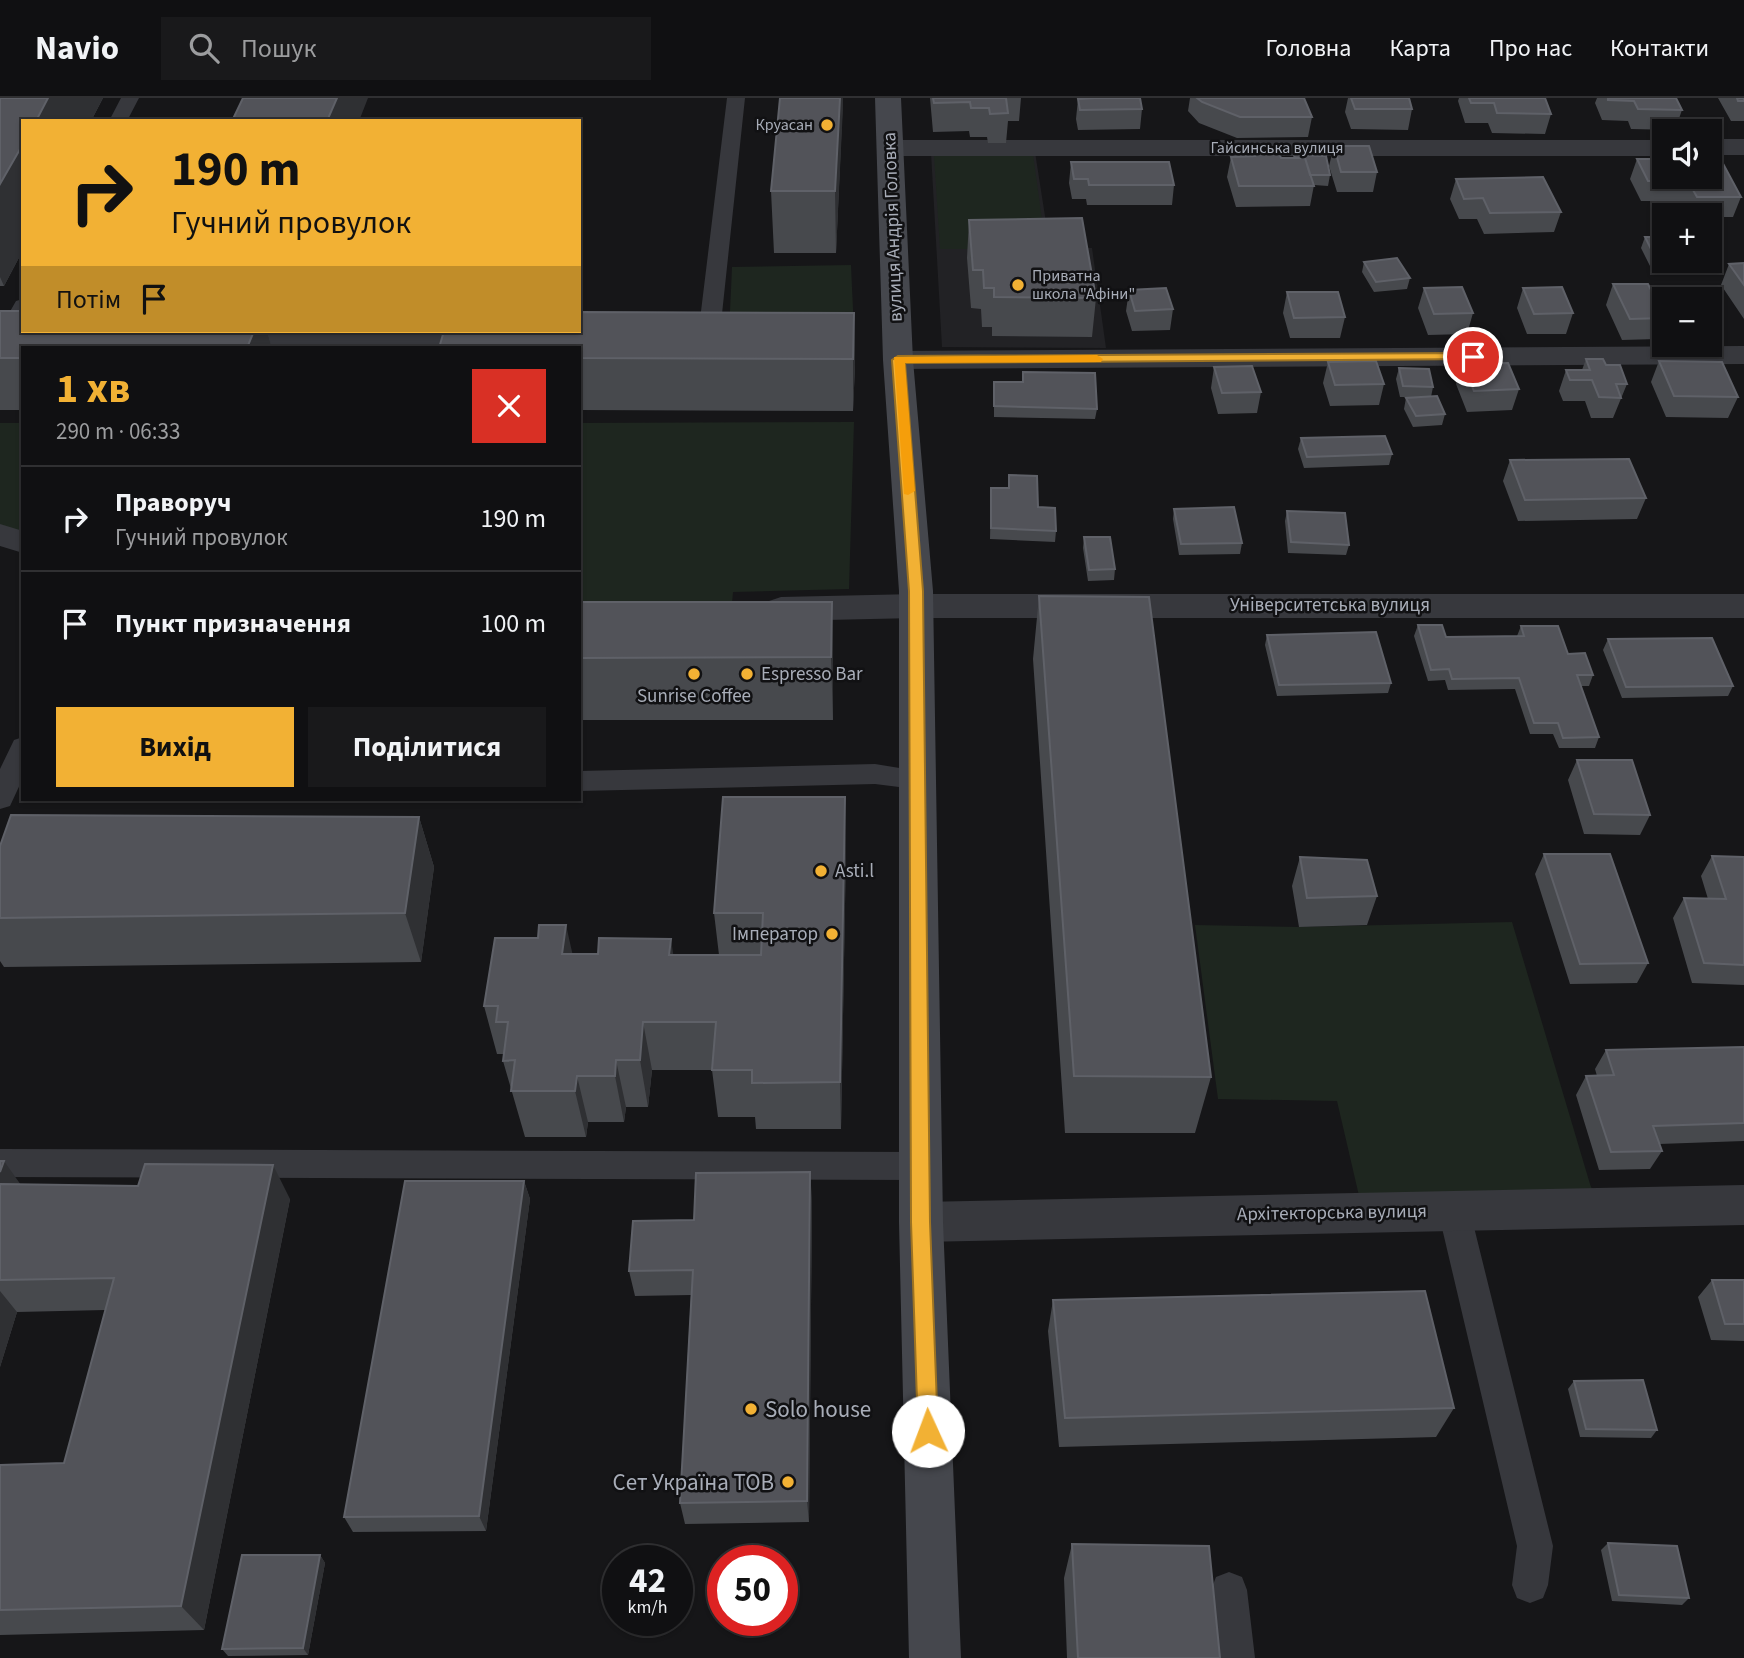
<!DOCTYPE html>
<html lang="uk">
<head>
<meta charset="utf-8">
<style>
	:root { --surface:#101012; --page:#19191b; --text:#f1f3f6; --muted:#9c9d9f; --line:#303032; --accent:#f2b134 }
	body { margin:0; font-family:"Source Sans 3",sans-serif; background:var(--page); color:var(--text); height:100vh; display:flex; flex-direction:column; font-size:26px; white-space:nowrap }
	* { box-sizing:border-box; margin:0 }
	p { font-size:23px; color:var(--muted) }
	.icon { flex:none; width:38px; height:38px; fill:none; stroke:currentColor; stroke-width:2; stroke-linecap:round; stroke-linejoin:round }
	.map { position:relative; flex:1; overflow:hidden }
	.side { position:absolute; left:21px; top:248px; width:560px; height:455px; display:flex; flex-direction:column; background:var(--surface); border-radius:0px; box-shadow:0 2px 5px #0004,0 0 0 2px var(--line) }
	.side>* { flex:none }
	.guide { position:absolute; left:21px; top:21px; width:560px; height:214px; border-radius:0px; box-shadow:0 2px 5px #0004,0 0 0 2px var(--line); background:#f2b134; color:#111; overflow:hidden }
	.tools { position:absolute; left:1652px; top:21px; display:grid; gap:14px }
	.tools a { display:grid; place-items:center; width:70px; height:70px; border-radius:0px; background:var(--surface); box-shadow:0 2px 5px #0004,0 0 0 2px var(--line); font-size:35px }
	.speed { position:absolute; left:602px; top:1447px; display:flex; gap:14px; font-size:35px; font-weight:700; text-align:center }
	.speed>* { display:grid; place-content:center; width:91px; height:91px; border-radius:50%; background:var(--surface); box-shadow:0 2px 5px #0004,0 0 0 2px var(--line); line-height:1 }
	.speed small { font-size:18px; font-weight:400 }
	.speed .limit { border:10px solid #d22; background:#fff; color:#111 }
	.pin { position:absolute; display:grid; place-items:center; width:60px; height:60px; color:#fff; margin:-30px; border:4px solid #fff; border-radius:50%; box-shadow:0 2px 7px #0007 }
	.me { position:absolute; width:77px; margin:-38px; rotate:358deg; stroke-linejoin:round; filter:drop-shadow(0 0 5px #0008) }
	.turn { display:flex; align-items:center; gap:24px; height:147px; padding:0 35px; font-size:32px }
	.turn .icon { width:91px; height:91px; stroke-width:2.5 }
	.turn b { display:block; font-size:49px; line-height:60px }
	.then { display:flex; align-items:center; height:66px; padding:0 35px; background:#0003; gap:14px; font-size:26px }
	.round { display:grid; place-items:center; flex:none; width:74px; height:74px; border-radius:0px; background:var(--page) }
	.summary { display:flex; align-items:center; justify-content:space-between; height:119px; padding:0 35px }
	h1 { font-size:42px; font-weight:700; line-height:52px; color:var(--accent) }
	.button { display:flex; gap:14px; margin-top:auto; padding:14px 35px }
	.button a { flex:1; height:80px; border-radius:0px; background:var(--accent); color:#111; font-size:28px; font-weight:700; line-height:80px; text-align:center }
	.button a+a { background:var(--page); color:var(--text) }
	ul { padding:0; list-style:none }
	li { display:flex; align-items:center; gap:21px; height:105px; padding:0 35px; border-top:2px solid var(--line) }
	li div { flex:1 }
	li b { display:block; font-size:26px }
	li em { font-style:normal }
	header { display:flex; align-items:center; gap:42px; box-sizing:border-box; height:98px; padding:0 35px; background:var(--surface); border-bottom:2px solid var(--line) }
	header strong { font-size:33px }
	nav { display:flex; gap:38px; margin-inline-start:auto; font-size:24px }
	.search { width:490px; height:63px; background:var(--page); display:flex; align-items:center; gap:18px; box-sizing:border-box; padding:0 24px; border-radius:0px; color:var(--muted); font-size:26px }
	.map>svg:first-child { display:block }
	.built { fill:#222225 }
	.green { fill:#1e261f }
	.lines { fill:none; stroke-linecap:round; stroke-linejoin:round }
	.service { fill:#37383d; fill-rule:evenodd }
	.minor { fill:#37383d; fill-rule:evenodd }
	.tertiary { fill:#37383d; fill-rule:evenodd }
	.secondary { fill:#45474d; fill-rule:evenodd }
	.wall { fill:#47494d }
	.shaded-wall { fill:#2f3033 }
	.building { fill:#525359; stroke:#5f6168; stroke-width:2 }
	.route { fill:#f2b134; stroke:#9d7322; stroke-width:2 }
	.slow { fill:#f59e0b }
	.poi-dot { fill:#f2b134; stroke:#111113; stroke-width:2.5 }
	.labels { text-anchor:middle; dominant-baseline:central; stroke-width:5; stroke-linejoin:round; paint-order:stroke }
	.far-poi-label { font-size:16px; fill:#a8adb8; stroke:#111113; text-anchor:end }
	.far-street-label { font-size:16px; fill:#a8adb8; stroke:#111113 }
	.street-label { font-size:19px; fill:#a8adb8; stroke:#111113 }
	.poi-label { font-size:19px; fill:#a8adb8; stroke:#111113; text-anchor:start }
	.near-poi-label { font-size:23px; fill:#a8adb8; stroke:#111113; text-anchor:start }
</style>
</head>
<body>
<header>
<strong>Navio</strong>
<div class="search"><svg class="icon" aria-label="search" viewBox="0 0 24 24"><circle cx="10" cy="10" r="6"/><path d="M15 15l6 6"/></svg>Пошук</div>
<nav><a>Головна</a><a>Карта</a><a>Про нас</a><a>Контакти</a></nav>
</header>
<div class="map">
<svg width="1744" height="1560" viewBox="0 0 1744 1560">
	<rect width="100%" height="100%" fill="#161618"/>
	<path class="built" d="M1035,54L1050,150H1092L1106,250L942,249L931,55Z"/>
	<path class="green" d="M1033,56L1046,151H940L934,57Z
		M851,167L854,234L729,236L732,169Z
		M854,324L849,491L733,494L732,505H579V325Z
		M0,325H23V435L0,428Z
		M1512,824L1590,1086L1599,1110L1363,1115L1337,1003L1218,1001L1195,827L1299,829Z"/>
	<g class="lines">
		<path class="service" d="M121,0H139L127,23H109Z
			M727,0H745L719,244L716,249H693L690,244L698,238Z
			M23,201V228L12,249H0V231L16,203Z
			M232,237H478L486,238L489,243L486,248L478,249L224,248L221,243L224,238Z
			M23,639V680L10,708L0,711V671L14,642Z
			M875,666L924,674L928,681L924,688L915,691L875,686L579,693V673Z
			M0,1051L921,1054L932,1058L937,1068L932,1078L921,1082L0,1079Z
			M1454,1099L1465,1103L1470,1113L1553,1448L1548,1487L1543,1500L1530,1505L1517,1500L1512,1487L1517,1448L1438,1113L1443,1103Z
			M1229,1474L1242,1479L1247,1492L1255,1560H1217L1211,1492L1216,1479Z"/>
		<path class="minor" d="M1710,41H1744V57H1710Z
			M890,42H1664V58H890L881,55L877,50L881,45Z
			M1744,248V266L898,271L888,268L883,262L888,256L898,253Z
			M0,426L23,433V455L0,448Z
			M916,496L928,500L933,508L928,516L916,520L781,523L769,519L764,511L769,503L781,499Z
			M1744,1087V1127L921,1144L905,1138L899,1124L905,1110L921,1104Z"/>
		<path class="tertiary" d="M916,496H1744V520H916L904,516L899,508L904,500Z"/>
		<path class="secondary" d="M875,0H901L913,262L933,493L943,1124L961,1560H909L899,1124V493L883,262Z"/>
	</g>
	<path class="wall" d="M0,0H103L91,23H23V152L4,188H0Z
		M780,0H843L836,155H774L771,93Z
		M930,0H1021L1019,23H1008L1006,45H988L987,39H970L969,33L933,34Z
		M1088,0H1140L1142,11L1140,31L1078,32L1076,21L1078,1Z
		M1190,0H1304L1312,19L1308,39L1237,40L1199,25L1188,13Z
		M1348,0H1409L1412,11L1408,32L1351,31L1345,14Z
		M1459,0H1545L1551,16L1545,36L1492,35L1488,25H1465L1458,3Z
		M1597,0H1676L1682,12L1675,32L1631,31L1628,23L1602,22L1595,5Z
		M1718,0H1744V23H1731Z
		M1334,48L1377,74L1373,94H1337L1329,68Z
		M1253,53L1281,60H1293L1294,57L1330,77L1328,88L1314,87L1310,108L1236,109L1227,79L1231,59L1252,58Z
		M1637,61L1710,79L1741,99L1733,119H1710V117H1688L1680,103H1641L1630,81Z
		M1071,64L1174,87L1172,107H1087L1086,101H1072L1069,85Z
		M1456,81L1561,114L1554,134L1484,136L1477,121H1459L1450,101Z
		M969,122L1096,200L1092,239L992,238V229H982L981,211L971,210L967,160Z
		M1645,139H1664V163H1707L1704,170H1651L1641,150Z
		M1364,164L1410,180L1407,191L1374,194L1362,174Z
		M1744,165V221L1721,187L1729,166Z
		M1613,186L1664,218V223L1657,241L1622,242L1606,207Z
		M1424,190L1473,215L1467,236L1428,237L1418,210Z
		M1523,190L1573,215L1566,236H1527L1517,210Z
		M1129,192L1173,211L1170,232L1132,233L1126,213Z
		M1287,194L1345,219L1340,240H1290L1283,215Z
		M0,213L267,233L272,250H23V312H0Z
		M854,215L855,267L853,313L579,312V250Z
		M1586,261L1606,267L1627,286L1613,320H1591L1585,303H1563L1559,293L1566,272H1582Z
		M1659,263L1738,299L1728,320L1666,319L1651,284Z
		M1328,264L1384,286L1379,307L1330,308L1323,285Z
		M1462,266L1519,291L1512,312L1467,314L1456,286Z
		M1214,269L1261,294L1257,315L1218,316L1211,290Z
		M1399,270L1433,289L1431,299L1445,316L1442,327L1413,329L1404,311L1406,300L1419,299H1400L1396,281Z
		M1023,274L1097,311L1095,321L994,319V284H1022Z
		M1301,340L1392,356L1389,367L1304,370L1298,351Z
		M1510,362L1646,400L1637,421L1518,423L1503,383Z
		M1009,377L1038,409L1056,433L1055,444L990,441L991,390H1008Z
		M1174,411L1242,445L1240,456L1179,457L1173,421Z
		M1287,413L1349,447L1346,457L1288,455L1285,423Z
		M1084,439L1115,471L1114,482L1088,483L1083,450Z
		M1039,498L1211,979L1195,1035H1065L1033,561Z
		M579,504H832L833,567V622H579Z
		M1418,527L1446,539L1517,538L1521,528L1568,556L1593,577L1589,588H1580L1599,639L1595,650H1559L1553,636H1530L1515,591L1448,592L1445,582L1428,583L1414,538Z
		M1267,537L1391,585L1388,595L1277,598L1265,547Z
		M1608,541L1733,588L1728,598L1622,600L1603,552Z
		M1577,662L1650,717L1640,737L1584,736L1568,682Z
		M419,719L434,769L421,864L4,869L0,863V748Z
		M846,750L841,1031H756L755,1019H718L712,972H652L648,1009H626L624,1024H588L586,1039H525L503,963L504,956H497L484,908L573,856L719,857L714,815Z
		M1544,756L1648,865L1637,885L1570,886L1535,776Z
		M1712,758L1744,759V887L1692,885L1673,820L1684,800L1708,801L1701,778Z
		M1300,759L1377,798L1367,827L1299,829L1292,788Z
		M1744,949V1043L1659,1046L1662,1053L1650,1071L1599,1072L1576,997L1586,978H1597L1595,971L1606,952Z
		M0,1063L21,1087L138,1088L290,1101L204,1532L0,1537V1367L64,1365L105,1212L17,1214L0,1269Z
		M524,1083L530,1101L486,1433L353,1434L344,1419Z
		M812,1100L809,1424L685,1426L680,1405L691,1197L635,1198L629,1173L694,1122Z
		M1712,1182H1744V1243L1711,1242L1698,1199Z
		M1053,1202L1454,1310L1436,1339L1059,1349L1048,1233Z
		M1574,1283L1657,1332L1651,1340L1580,1339L1568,1291Z
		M1608,1445L1689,1500L1682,1507L1612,1503L1601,1452Z
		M1072,1446L1220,1560H1067L1064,1480Z
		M320,1457L325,1465L308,1557L228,1558L222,1551Z"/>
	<path class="shaded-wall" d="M48,0H103L91,23H36Z
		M337,0H368L359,23H327Z
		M840,0H843V9L836,155L835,93Z
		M23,46V152L4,188L0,179V86Z
		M854,215L855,267L853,313V261Z
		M254,233H267L272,250H247Z
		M832,504L833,567V622L831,559Z
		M845,699L846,750L841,1031L840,984Z
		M419,719L434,769L421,864L405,815Z
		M566,827L577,876L562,856Z
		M671,841L678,889L669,857Z
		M643,924L652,972L648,1009L640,962Z
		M616,962L626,1009L624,1024L615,978Z
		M577,978L588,1024L586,1039L575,993Z
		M4,1063L28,1097L0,1092V1074Z
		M273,1067L290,1101L204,1532L181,1508Z
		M810,1074L812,1100L809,1424L807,1403Z
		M524,1083L530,1101L486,1433L479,1418Z
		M0,1193L17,1214L0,1269Z
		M320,1457L325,1465L308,1557L303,1550Z"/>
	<path class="building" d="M0,0H48L36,23H23V46L0,86Z
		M243,0H337L327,23H232Z
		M780,0H840L835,93H771Z
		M933,0H1006L1008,15L990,16L989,10H971L970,4L934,5Z
		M1095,0H1140L1142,11L1080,12L1078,1Z
		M1197,0H1304L1312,19H1240L1202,4Z
		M1351,0H1409L1412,11H1355Z
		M1469,0H1545L1551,16L1497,15L1494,5H1471Z
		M1608,0H1676L1682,12L1638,11L1634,3L1608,2Z
		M1737,0H1744V3H1738Z
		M1334,48H1369L1377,74H1341Z
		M1253,53H1278L1281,60H1305L1314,88H1239L1231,59L1255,58Z
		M1294,57L1326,58L1330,77H1310L1305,60H1295Z
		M1710,60H1720L1741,99H1697L1688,83H1648L1637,61H1664V79H1710Z
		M1071,64H1169L1174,87H1089L1088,81H1074Z
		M1543,79L1561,114L1490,115L1483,100L1464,101L1456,81Z
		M1082,120L1096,200L994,199V190H984L983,172H973L969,122Z
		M1645,139H1664V159H1655Z
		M1397,160L1410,180L1376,184L1364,164Z
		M1744,165V187L1729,166Z
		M1613,186H1648L1664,218V220L1630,221Z
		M1462,189L1473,215L1434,216L1424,190Z
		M1562,189L1573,215L1534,216L1523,190Z
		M1166,190L1173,211L1135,213L1129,192Z
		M1287,194H1338L1345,219L1294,220Z
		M0,213H23V233H254L247,250H23V260H0Z
		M579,214L854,215L853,261L579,260V250H439L444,233H579Z
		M1586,261H1603L1606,267H1620L1627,286H1616L1621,300L1599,299L1592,282H1570L1566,272H1590Z
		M1376,263L1384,286L1335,287L1328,264Z
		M1659,263L1722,264L1738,299L1674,298Z
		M1508,265L1519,291L1474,293L1462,266Z
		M1252,268L1261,294L1222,295L1214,269Z
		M1399,270L1429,271L1433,289L1403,288Z
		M1023,274L1095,275L1097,311L994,308V284H1023Z
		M1437,298L1445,316L1416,318L1406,300Z
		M1385,338L1392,356L1307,359L1301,340Z
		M1629,361L1646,400L1525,402L1510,362Z
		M1009,377L1037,378L1038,409L1055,410L1056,433L991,430V390H1009Z
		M1234,409L1242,445L1181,446L1174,411Z
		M1287,413L1345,415L1349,447L1291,444Z
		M1084,439H1110L1115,471L1089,472Z
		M1039,498L1149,499L1211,979L1074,978Z
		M579,504H832L831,559L579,560Z
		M1418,527H1442L1446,539L1524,538L1521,528H1558L1568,556L1585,555L1593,577H1577L1599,639L1563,640L1558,625H1534L1519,580L1452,581L1449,571L1431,572Z
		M1376,534L1391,585L1279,587L1267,537Z
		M1712,540L1733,588L1626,589L1608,541Z
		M1577,662H1632L1650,717L1594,716Z
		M723,699H845L840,984L752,985V972H712L716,924H643L640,962H616L615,978H577L575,993H511L515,962L503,963L508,924H496L498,908H484L495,840H538L539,827H566L562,856H598L599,840L671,841L669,857H761L763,815H714Z
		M11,717L419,719L405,815L0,820V748Z
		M1544,756H1610L1648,865L1580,866Z
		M1712,758L1744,759V867L1704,865L1684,800L1726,801Z
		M1300,759L1367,762L1377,798L1307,800Z
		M1744,949V1025L1653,1028L1662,1053L1611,1054L1586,978L1614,977L1606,952Z
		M0,1063H4L0,1074Z
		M145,1066L273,1067L181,1508L0,1512V1367L64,1365L114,1180L0,1182V1086L138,1088Z
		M810,1074L807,1403L680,1405L693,1172L629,1173L633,1123L694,1122L696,1075Z
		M405,1083H524L479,1418L344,1419Z
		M1712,1182H1744V1226H1725Z
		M1425,1193L1454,1310L1065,1320L1053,1202Z
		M1643,1282L1657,1332L1586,1331L1574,1283Z
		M1608,1445L1677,1448L1689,1500L1619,1497Z
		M1072,1446L1209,1448L1220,1560H1078Z
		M242,1457H320L303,1550L222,1551Z"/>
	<path class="route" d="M1473,255L1479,259L1477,261L905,265L923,493L930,1124L938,1333L935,1340L928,1343L921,1340L918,1333L911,1124L909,493L892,262L898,258Z"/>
	<path class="slow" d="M1097,257L1103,261L1101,264L905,265L915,393L908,397L904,396L894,259Z"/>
	<g class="poi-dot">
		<circle cx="827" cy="27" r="7"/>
		<circle cx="1018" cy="187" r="7"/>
		<circle cx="694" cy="576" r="7"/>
		<circle cx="747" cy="576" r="7"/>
		<circle cx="821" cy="773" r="7"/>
		<circle cx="832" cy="836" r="7"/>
		<circle cx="751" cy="1311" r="7"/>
		<circle cx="788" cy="1384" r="7"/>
	</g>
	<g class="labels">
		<g class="far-poi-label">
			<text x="813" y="27">Круасан</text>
			<text x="1032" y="178" text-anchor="start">Приватна<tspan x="1032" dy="18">школа "Афіни"</tspan></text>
		</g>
		<g class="far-street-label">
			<text x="1277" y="50">Гайсинська вулиця</text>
		</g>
		<g class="street-label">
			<text transform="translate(893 129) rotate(-92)">вулиця Андрія Головка</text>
			<text x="1330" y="507">Університетська вулиця</text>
			<text transform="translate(1332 1115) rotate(-1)">Архітекторська вулиця</text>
		</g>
		<g class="poi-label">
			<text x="761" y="576">Espresso Bar</text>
			<text x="694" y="598" text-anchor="middle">Sunrise Coffee</text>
			<text x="835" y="773">Asti.l</text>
			<text x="818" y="836" text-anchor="end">Імператор</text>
		</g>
		<g class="near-poi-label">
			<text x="765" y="1311">Solo house</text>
			<text x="774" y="1384" text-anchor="end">Сет Україна ТОВ</text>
		</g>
	</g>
</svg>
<div class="tools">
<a><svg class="icon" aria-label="sound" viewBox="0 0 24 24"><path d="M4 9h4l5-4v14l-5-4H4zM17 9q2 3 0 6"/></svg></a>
<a>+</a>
<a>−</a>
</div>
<div class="speed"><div>42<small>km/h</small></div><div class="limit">50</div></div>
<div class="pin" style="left:1473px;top:259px;background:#d93025"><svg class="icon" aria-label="arrive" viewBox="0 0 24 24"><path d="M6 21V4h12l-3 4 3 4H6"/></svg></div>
<svg class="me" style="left:928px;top:1333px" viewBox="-20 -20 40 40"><circle r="19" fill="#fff"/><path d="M0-13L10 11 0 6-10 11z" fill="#f2b134"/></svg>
<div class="guide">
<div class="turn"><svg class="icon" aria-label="right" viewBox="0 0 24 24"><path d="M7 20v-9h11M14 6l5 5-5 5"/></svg><div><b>190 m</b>Гучний провулок</div></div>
<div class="then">Потім<svg class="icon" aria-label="arrive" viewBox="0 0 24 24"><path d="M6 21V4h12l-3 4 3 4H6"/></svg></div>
</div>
<section class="side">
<div class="summary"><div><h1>1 хв</h1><p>290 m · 06:33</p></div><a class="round" style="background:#d93025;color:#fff"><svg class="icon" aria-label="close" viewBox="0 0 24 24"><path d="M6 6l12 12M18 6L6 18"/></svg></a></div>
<ul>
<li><svg class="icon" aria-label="right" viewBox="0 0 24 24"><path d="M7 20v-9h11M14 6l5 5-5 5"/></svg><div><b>Праворуч</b><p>Гучний провулок</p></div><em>190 m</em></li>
<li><svg class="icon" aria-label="arrive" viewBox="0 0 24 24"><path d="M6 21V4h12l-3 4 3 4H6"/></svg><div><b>Пункт призначення</b></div><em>100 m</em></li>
</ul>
<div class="button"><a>Вихід</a><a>Поділитися</a></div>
</section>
</div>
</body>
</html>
